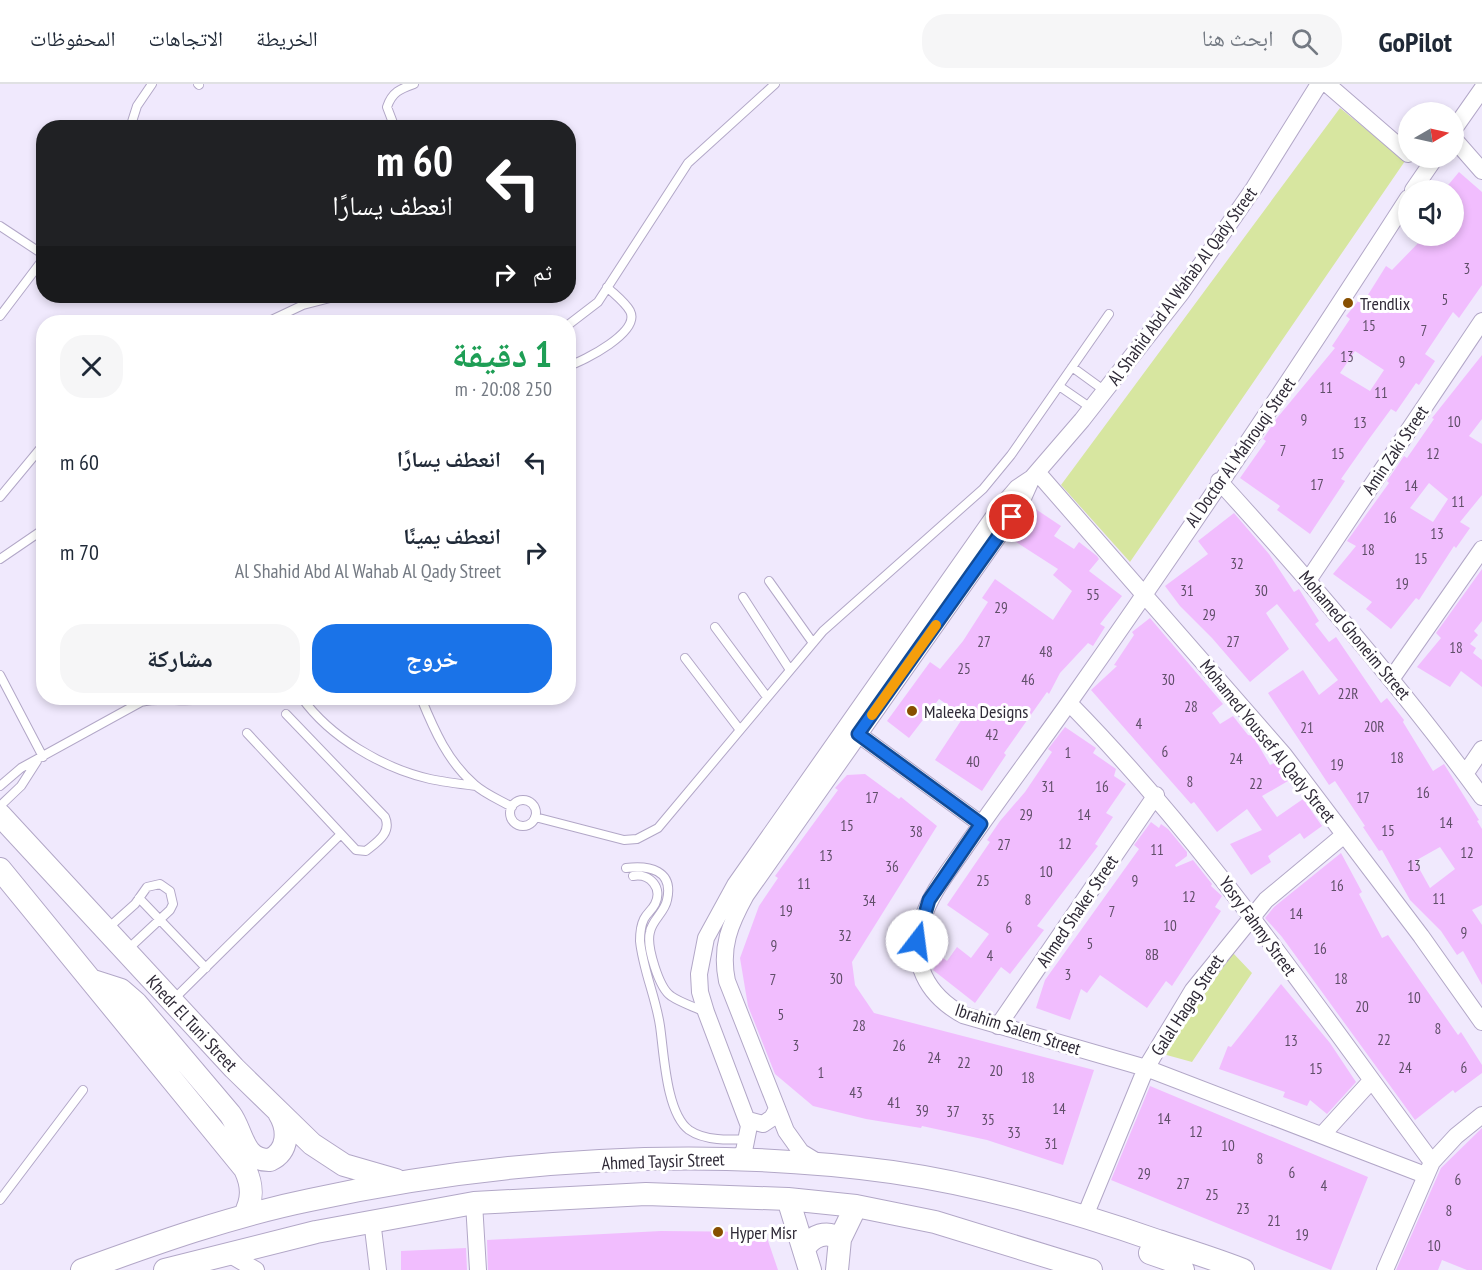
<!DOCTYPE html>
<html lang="ar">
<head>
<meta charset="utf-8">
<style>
	:root { --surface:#fff; --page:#f6f6f7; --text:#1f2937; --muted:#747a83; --line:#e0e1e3; --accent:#1a73e8 }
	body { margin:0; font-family:"PT Sans Narrow","Noto Naskh Arabic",sans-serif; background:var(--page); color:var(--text); direction:rtl; height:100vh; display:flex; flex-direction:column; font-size:22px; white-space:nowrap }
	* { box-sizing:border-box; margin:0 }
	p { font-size:20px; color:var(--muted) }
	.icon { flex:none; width:33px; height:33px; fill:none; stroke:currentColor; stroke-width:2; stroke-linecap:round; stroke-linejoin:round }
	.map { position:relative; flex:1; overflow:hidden; direction:ltr }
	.sheet { position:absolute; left:36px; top:231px; width:540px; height:390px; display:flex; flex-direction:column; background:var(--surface); border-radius:24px; box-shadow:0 3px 9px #0003; direction:rtl }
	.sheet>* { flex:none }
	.hud { position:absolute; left:36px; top:36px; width:540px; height:183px; border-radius:24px; box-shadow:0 3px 9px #0003; direction:rtl; background:#202124; color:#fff; overflow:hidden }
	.needle { width:39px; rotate:81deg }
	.controls { position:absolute; left:1398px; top:18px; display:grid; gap:12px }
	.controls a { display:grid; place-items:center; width:66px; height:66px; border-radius:50%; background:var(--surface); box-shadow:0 3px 9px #0003; font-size:30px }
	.pin { position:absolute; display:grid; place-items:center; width:51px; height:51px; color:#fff; margin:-26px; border:3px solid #fff; border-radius:50%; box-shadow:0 2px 6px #0007 }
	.me { position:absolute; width:66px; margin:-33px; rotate:15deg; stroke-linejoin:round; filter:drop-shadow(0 0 4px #0008) }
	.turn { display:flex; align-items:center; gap:21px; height:126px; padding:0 24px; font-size:27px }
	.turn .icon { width:78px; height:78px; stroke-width:2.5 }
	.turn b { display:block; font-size:42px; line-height:51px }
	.then { display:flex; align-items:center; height:57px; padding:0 24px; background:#0003; gap:12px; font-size:22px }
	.round { display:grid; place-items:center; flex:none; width:63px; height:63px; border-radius:24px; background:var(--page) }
	.overview { display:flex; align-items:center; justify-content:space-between; height:102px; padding:0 24px }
	h1 { font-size:36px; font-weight:700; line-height:45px; color:#1e9e55 }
	.button { display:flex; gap:12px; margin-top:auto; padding:12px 24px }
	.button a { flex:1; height:69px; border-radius:24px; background:var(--accent); color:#fff; font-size:24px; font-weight:700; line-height:69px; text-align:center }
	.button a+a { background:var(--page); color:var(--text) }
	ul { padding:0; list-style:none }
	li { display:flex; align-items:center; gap:18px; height:90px; padding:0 24px }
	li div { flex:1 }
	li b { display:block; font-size:22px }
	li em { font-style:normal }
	header { display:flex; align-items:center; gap:36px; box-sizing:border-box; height:84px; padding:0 30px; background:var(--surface); border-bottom:2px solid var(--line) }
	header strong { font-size:28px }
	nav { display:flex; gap:33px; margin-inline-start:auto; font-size:21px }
	.search { width:420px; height:54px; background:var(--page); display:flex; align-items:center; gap:15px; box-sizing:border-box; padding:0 21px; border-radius:24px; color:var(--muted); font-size:22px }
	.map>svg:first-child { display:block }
	.green { fill:#d7e6a0 }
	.building { fill:#f1bdfe; fill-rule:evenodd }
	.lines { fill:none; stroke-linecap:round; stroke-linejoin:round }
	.lane-casing { stroke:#b2a7c7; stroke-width:10 }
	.street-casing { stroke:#b2a7c7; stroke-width:18 }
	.secondary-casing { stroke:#b2a7c7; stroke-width:24 }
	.lane { stroke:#fff; stroke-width:8 }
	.street { stroke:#fff; stroke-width:16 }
	.secondary { stroke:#fff; stroke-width:22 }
	.route-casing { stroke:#114b97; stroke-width:15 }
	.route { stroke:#1a73e8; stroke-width:10 }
	.slow { stroke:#f59e0b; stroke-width:10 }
	.poi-dot { fill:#874f01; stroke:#fff; stroke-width:2 }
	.labels { text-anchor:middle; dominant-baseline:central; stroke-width:6; stroke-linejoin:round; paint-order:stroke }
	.number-label { font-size:15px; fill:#5f4e68 }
	.street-label { font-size:18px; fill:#2e2936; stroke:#fff }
	.poi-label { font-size:18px; fill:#2e2936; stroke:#fff; text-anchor:start }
</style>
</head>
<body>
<header>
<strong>GoPilot</strong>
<div class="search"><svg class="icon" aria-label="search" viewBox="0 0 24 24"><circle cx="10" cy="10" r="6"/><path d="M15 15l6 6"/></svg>ابحث هنا</div>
<nav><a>الخريطة</a><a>الاتجاهات</a><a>المحفوظات</a></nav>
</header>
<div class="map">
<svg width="1482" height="1186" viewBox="0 0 1482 1186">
	<rect width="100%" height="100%" fill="#f0e9fd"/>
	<path class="green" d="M1340,24L1405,77L1130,478L1061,401Z
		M1233,869L1252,889L1192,978L1163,970Z"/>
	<path class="building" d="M1459,88L1482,108V201L1459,234L1453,228L1425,270L1435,277L1419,301L1416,299L1396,328L1391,325L1369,355L1341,395L1345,397L1310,450L1277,426L1280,422L1240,394L1266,357L1263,355L1277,334L1335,264L1332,262L1350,235L1346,232L1363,211L1366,214L1386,182L1392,186L1425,152H1454V106H1444ZM1355,267L1384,286L1370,307L1340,289Z
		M1482,271V335L1469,352L1482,360V411L1460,438L1470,444L1456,464L1454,462L1419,516L1416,514L1391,545L1366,525L1372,518L1333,490L1356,462L1347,457L1389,399L1387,397L1404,372L1407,374L1434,335L1432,334ZM1429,399L1448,415L1433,438L1410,424Z
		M1031,422L1061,442L1054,452L1074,465L1079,458L1097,472L1099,475L1089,487L1122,512L1100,540L1105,543L1093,562L1088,559L1060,589L1049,610L1047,608L1004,669L1006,671L982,707L935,676L964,632L939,615L909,654L887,637L930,578L940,585L963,557L988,518L982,514L995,495L1053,536L1072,507L1053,491L1058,485L1010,454Z
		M1234,429L1269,470L1294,508L1299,505L1319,537L1315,540L1329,558L1336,553L1381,619L1387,614L1404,636L1403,638L1433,687L1444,680L1479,736L1477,737L1482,745V821L1472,826L1482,841V901L1463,867L1457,871L1441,847L1410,816L1382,766L1379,767L1363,743L1365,742L1335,697L1329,701L1268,609L1303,586L1319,611L1338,596L1277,520L1266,529L1289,565L1250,598L1212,554L1180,522L1165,502L1208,470L1198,457ZM1440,763L1455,785L1430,804L1415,777Z
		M1482,485V537L1474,547L1478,551L1470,560L1476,564L1473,569L1482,576V603L1461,587L1450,603L1417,583L1441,554L1436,549Z
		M1150,534L1223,620L1212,629L1220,640L1233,632L1248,651L1253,652L1270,681L1276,678L1281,685L1288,697L1262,712L1277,733L1303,715L1322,742L1304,755L1300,749L1268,772L1271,778L1251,791L1230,760L1262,746L1247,725L1217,748L1194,718L1191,720L1091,606L1117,582L1114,581L1134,551L1132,548Z
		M1065,643L1096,664L1093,669L1116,685L1114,692L1126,700L1106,729L1113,733L1095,760L1098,762L1037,842L1044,846L1010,890L1001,883L975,919L933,886L942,873L947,877L957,863L971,874L989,850L947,821L990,758L987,756L1000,737L1025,708L1052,668L1048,665Z
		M865,690L899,715L901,713L937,742L852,878L855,901L874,929L1094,986L1063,1081L987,1056L922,1042L921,1044L866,1035L813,1022L775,990L748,922L740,874L759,822L778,794L775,792L838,706L835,704L847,691Z
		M1151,738L1159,744L1161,740L1168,745L1187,768V772L1175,781L1176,783L1193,776L1212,800L1211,802L1222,812L1215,823L1221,827L1208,847L1172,902L1166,897L1147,924L1100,891L1087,909L1081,905L1070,936L1036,924L1045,896L1139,765L1134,761Z
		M1341,769L1362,808L1359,810L1382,854L1388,851L1458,951L1461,948L1482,981V989L1455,1009L1453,1006L1415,1036L1282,853L1265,834L1274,823Z
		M1281,900L1330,959L1356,998L1327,1030L1310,1016L1307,1022L1283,1013L1285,1008L1219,985L1228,962L1231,963Z
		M1150,1002L1368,1093L1331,1186L1111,1096Z
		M1482,1044V1186H1467L1442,1176L1438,1186H1396L1441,1084Z
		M661,1147L765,1148L778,1186H488L487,1156Z
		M466,1164L467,1186H401V1167Z"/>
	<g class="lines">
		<defs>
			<path id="lane" d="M198,0L199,1
				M130,44L137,22L152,0
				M395,44L387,23C392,8 400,5 414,0
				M0,142L44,171
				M0,232L44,174
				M267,238L303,221L338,212
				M568,241L598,218L688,79L775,0
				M568,282C584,277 641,248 630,227C625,218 614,210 607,203
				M1072,283L1105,307
				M1059,302L1091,324
				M0,413L44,360
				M0,475L44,445
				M769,497L813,559
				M743,513L790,586
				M715,543L767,613
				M685,574L740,646
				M0,591L43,673
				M302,614C330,653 382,684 430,695C444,698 460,700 476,702
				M421,614C434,646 448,678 475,701C485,710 500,716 512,723
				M247,649L356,766L366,767C377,758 392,749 385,733L286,630
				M0,702L21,684L141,618C164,612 186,620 208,614
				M510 729a13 13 0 1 1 26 0a13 13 0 1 1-26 0Z
				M0,722L21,702L37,677
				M535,733L624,756L637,755L658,744L823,547L983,405L1011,371L1109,230
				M626,784C649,781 674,786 667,816C665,828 652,836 650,848C646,862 659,904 671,912C681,919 695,923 705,928
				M633,792C650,789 663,804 655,820C652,826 647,829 644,835C641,841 640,850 640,857C643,886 656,914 660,942C664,969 666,1029 689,1046C705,1057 729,1056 747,1055
				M139,814L206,884
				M107,845L135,820L147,803L160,800L170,807L173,820L170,826L126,867
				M173,916L341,750
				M0,1116L83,1006"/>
			<path id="street" d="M1327,0L1408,70
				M1454,45L1482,5
				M1454,55L1482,87
				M1413,106L1435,74
				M1408,114C1298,285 1185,454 1068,620C1034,668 998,716 964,765C948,788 930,810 922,837C909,878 927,911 963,931L1146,984L1425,1091
				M1037,388L1284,671L1421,852L1482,938
				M1219,397C1312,499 1401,602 1482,713
				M1309,495L1482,237
				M1392,594L1482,465
				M1069,619C1206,758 1315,921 1432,1078
				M858,650L981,740
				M1465,690L1482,665
				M998,942L1156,711
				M748,1036L763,1040L772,1034L777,1025
				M1322,1051L1371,997
				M737,1075L744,1067L749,1042L706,928L700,908L699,890L706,854L735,801L999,425L1017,404L1032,394L1082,336L1182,208L1254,104L1319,0
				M819,1079L801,1068L786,1047L727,897C720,863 730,840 746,811L1019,423L1032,394
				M474,1119L478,1186
				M1085,1132L1146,984L1193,906L1266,816L1344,751
				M372,1136L378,1186
				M227,1169L256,1186
				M1385,1186L1432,1078L1456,1052L1482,1031"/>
			<path id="secondary" d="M0,731L234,984L312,1060L344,1081L396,1096
				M0,785L245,1085C253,1102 253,1116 244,1132
				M93,897L121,906L136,919L230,1030C243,1047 242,1077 270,1076C289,1067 289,1045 279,1029
				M788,1115L810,1186
				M804,1165C812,1151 827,1146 840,1155
				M1150,1169L1170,1176L1183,1186
				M82,1186C156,1159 232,1132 310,1116C497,1075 702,1062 892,1088C983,1101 1072,1127 1158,1157C1186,1166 1215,1175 1243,1186
				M165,1186L316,1148L474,1119L646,1110L788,1115L856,1122L935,1138L1091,1186
				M837,1186L840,1155L856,1122"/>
		</defs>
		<use href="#lane" class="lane-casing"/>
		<use href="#street" class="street-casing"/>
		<use href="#secondary" class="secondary-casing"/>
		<use href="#lane" class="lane"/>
		<use href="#street" class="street"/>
		<use href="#secondary" class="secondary"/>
	</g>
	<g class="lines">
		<defs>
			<path id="route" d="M917,857L929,816L981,740L858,650L1012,433"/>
		</defs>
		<use href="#route" class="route-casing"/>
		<use href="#route" class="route"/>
		<path class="slow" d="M872,631L936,541"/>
	</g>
	<g class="poi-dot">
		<circle cx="1348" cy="219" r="6"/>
		<circle cx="912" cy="627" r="6"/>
		<circle cx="718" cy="1148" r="6"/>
	</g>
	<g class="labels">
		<g class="number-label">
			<text x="1467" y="184">3</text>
			<text x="1445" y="215">5</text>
			<text x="1369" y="241">15</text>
			<text x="1424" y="246">7</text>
			<text x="1347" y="272">13</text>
			<text x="1402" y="277">9</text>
			<text x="1326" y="303">11</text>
			<text x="1381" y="308">11</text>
			<text x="1304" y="335">9</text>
			<text x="1454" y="337">10</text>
			<text x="1360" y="338">13</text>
			<text x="1283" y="366">7</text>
			<text x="1338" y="369">15</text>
			<text x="1433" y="369">12</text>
			<text x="1317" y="400">17</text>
			<text x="1411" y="401">14</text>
			<text x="1458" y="417">11</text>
			<text x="1390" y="433">16</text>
			<text x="1437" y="449">13</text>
			<text x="1368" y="465">18</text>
			<text x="1421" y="474">15</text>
			<text x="1237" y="479">32</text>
			<text x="1402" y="499">19</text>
			<text x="1187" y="506">31</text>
			<text x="1261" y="506">30</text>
			<text x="1093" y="510">55</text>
			<text x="1001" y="523">29</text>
			<text x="1209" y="530">29</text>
			<text x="984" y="557">27</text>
			<text x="1233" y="557">27</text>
			<text x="1456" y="563">18</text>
			<text x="1046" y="567">48</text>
			<text x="964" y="584">25</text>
			<text x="1028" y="595">46</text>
			<text x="1168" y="595">30</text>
			<text x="1348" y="609">22R</text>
			<text x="1191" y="622">28</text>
			<text x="1139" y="639">4</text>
			<text x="1374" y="642">20R</text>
			<text x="1307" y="643">21</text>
			<text x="992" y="650">42</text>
			<text x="1165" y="667">6</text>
			<text x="1068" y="668">1</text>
			<text x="1397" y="673">18</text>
			<text x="1236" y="674">24</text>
			<text x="973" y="677">40</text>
			<text x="1337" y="680">19</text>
			<text x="1190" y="697">8</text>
			<text x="1256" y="699">22</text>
			<text x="1048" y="702">31</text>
			<text x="1102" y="702">16</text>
			<text x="1423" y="708">16</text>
			<text x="872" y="713">17</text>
			<text x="1363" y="713">17</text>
			<text x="1026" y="730">29</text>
			<text x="1084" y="730">14</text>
			<text x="1446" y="738">14</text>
			<text x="847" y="741">15</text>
			<text x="1388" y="746">15</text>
			<text x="916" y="747">38</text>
			<text x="1065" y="759">12</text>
			<text x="1004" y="760">27</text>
			<text x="1157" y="765">11</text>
			<text x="1467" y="768">12</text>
			<text x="826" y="771">13</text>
			<text x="1414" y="781">13</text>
			<text x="892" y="782">36</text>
			<text x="1046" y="787">10</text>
			<text x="983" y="796">25</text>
			<text x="1135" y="796">9</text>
			<text x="804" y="799">11</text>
			<text x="1337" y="801">16</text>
			<text x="1189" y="812">12</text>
			<text x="1439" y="814">11</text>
			<text x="1028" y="815">8</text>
			<text x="869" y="816">34</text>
			<text x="786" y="826">19</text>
			<text x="1112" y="827">7</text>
			<text x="1296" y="829">14</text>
			<text x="1170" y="841">10</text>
			<text x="1009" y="843">6</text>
			<text x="1464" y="848">9</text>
			<text x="845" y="851">32</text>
			<text x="1090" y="859">5</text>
			<text x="774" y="861">9</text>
			<text x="1320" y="864">16</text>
			<text x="1152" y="870">8B</text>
			<text x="990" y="871">4</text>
			<text x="1068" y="890">3</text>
			<text x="836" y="894">30</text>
			<text x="1341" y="894">18</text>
			<text x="773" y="895">7</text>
			<text x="1414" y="913">10</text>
			<text x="1362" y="922">20</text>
			<text x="781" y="930">5</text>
			<text x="859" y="941">28</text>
			<text x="1438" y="944">8</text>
			<text x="1384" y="955">22</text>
			<text x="1291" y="956">13</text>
			<text x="796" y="961">3</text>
			<text x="899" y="961">26</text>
			<text x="934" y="973">24</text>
			<text x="964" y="978">22</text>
			<text x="1405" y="983">24</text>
			<text x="1464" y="983">6</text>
			<text x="1316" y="984">15</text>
			<text x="996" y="986">20</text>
			<text x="821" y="988">1</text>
			<text x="1028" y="993">18</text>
			<text x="856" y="1008">43</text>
			<text x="894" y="1018">41</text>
			<text x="1059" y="1024">14</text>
			<text x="922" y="1026">39</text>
			<text x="953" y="1027">37</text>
			<text x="1164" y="1034">14</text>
			<text x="988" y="1035">35</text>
			<text x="1196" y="1047">12</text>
			<text x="1014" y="1048">33</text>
			<text x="1051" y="1059">31</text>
			<text x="1228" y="1061">10</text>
			<text x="1260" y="1074">8</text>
			<text x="1292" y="1088">6</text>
			<text x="1144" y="1089">29</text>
			<text x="1458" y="1095">6</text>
			<text x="1183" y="1099">27</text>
			<text x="1324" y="1101">4</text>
			<text x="1212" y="1110">25</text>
			<text x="1243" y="1124">23</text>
			<text x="1449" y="1126">8</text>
			<text x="1274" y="1136">21</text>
			<text x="1302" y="1150">19</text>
			<text x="1434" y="1161">10</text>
		</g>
		<g class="street-label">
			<text transform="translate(1182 202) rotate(-54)">Al Shahid Abd Al Wahab Al Qady Street</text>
			<text transform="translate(1395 366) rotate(-56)">Amin Zaki Street</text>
			<text transform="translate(1240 368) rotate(-55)">Al Doctor Al Mahrouqi Street</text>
			<text transform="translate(1355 551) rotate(50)">Mohamed Ghoneim Street</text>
			<text transform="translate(1268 657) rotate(51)">Mohamed Youssef Al Qady Street</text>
			<text transform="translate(1077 827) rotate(-56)">Ahmed Shaker Street</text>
			<text transform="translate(1258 842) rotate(54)">Yosry Fahmy Street</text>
			<text transform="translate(1187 921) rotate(-57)">Galal Hagag Street</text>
			<text transform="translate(192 939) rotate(47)">Khedr El Tuni Street</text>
			<text transform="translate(1018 945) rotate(18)">Ibrahim Salem Street</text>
			<text transform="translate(663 1077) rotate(-2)">Ahmed Taysir Street</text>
		</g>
		<g class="poi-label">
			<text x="1360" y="219">Trendlix</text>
			<text x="924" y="627">Maleeka Designs</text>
			<text x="730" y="1148">Hyper Misr</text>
		</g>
	</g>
</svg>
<div class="controls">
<a><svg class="needle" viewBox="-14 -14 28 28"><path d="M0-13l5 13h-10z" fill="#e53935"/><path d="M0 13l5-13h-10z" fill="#747a83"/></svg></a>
<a><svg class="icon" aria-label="sound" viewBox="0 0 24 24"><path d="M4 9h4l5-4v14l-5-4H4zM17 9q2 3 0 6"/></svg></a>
</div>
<div class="pin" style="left:1012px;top:433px;background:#d93025"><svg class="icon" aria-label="arrive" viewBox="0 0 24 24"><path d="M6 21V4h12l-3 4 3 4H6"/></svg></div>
<svg class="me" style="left:917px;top:857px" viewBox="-20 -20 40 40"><circle r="19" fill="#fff"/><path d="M0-13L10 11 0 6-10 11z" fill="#1a73e8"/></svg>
<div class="hud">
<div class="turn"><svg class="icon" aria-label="left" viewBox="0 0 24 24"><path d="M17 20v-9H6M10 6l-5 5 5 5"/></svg><div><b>60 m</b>انعطف يسارًا</div></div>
<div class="then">ثم<svg class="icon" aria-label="right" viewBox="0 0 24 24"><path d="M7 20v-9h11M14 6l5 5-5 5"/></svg></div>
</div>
<section class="sheet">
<div class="overview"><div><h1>1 دقيقة</h1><p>250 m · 20:08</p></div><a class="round"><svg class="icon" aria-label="close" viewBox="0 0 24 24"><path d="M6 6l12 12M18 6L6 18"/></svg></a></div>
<ul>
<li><svg class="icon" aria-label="left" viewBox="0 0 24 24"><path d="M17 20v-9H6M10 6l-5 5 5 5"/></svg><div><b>انعطف يسارًا</b></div><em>60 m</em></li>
<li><svg class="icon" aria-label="right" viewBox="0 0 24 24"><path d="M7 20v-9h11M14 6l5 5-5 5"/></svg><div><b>انعطف يمينًا</b><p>Al Shahid Abd Al Wahab Al Qady Street</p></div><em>70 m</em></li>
</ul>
<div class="button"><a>خروج</a><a>مشاركة</a></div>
</section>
</div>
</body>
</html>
